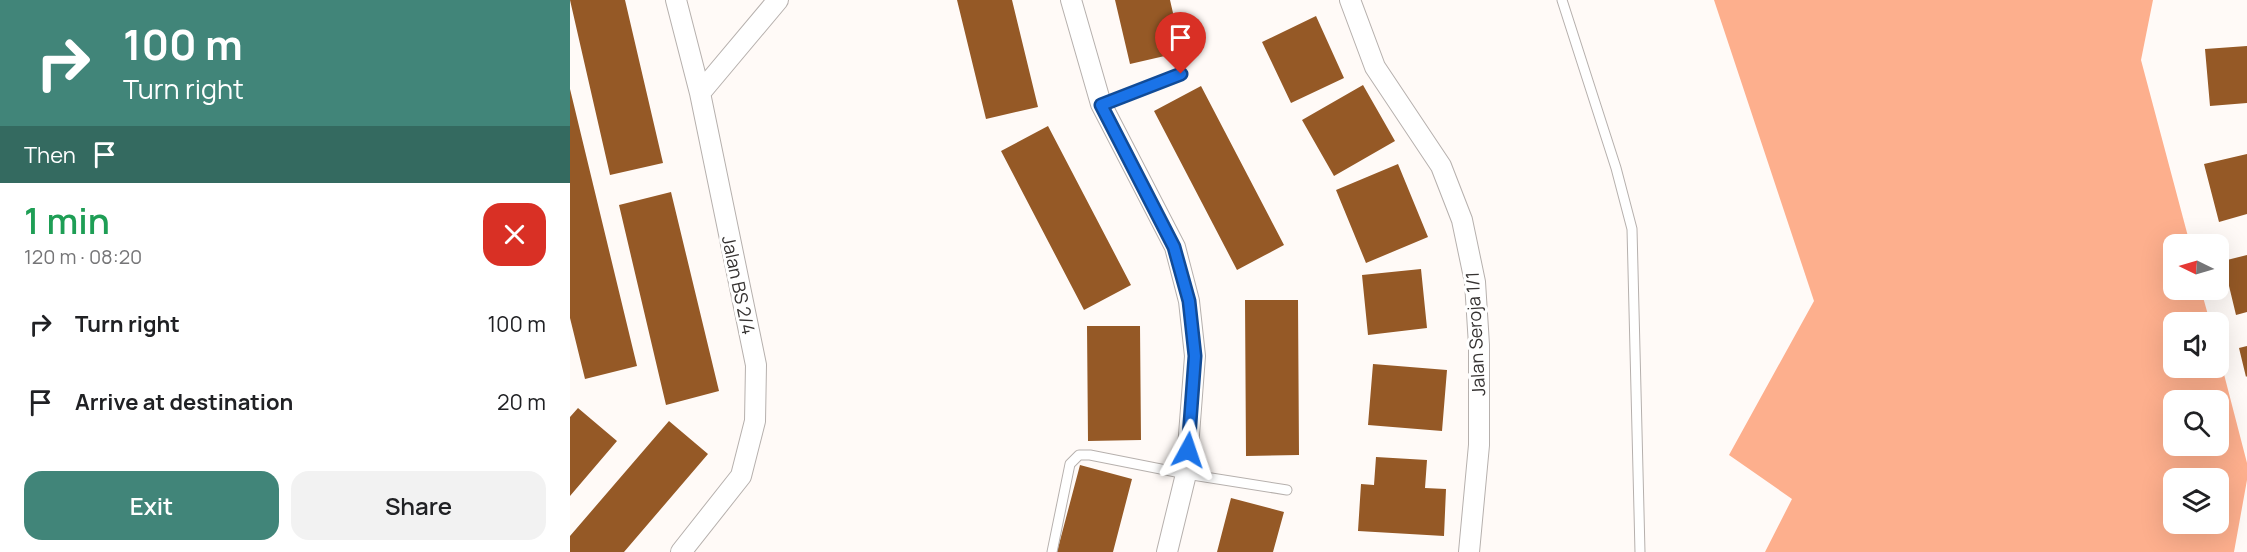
<!DOCTYPE html>
<html lang="en">
<head>
<meta charset="utf-8">
<style>
	:root { --surface:#fff; --page:#f2f2f2; --text:#202124; --muted:#757577; --accent:#418579 }
	body { margin:0; font-family:Manrope,sans-serif; background:var(--page); color:var(--text); height:100vh; display:flex; flex-direction:column; font-size:22px; white-space:nowrap }
	* { box-sizing:border-box; margin:0 }
	p { font-size:20px; color:var(--muted) }
	.icon { flex:none; width:33px; height:33px; fill:none; stroke:currentColor; stroke-width:2; stroke-linecap:round; stroke-linejoin:round }
	.map { position:relative; flex:1; overflow:hidden }
	.drawer { display:flex; flex-direction:column; background:var(--surface); width:570px }
	.drawer>* { flex:none }
	.guide { background:#418579; color:#fff; overflow:hidden }
	.needle { width:39px; rotate:275deg }
	.tools { position:absolute; left:1593px; top:234px; display:grid; gap:12px }
	.tools a { display:grid; place-items:center; width:66px; height:66px; border-radius:12px; background:var(--surface); box-shadow:0 6px 24px #0002; font-size:30px }
	.pin { position:absolute; display:grid; place-items:center; width:51px; height:51px; color:#fff; margin:-62px -26px; border-radius:50% 50% 50% 0; rotate:-45deg; box-shadow:0 0 6px #0007 }
	.pin .icon { rotate:45deg }
	.me { position:absolute; width:66px; margin:-33px; rotate:5deg; stroke-linejoin:round; filter:drop-shadow(0 0 4px #0008) }
	.turn { display:flex; align-items:center; gap:21px; height:126px; padding:0 24px; font-size:27px }
	.turn .icon { width:78px; height:78px; stroke-width:2.5 }
	.turn b { display:block; font-size:42px; line-height:51px }
	.then { display:flex; align-items:center; height:57px; padding:0 24px; background:#0003; gap:12px; font-size:22px }
	.round { display:grid; place-items:center; flex:none; width:63px; height:63px; border-radius:18px; background:var(--page) }
	.headline { display:flex; align-items:center; justify-content:space-between; height:102px; padding:0 24px }
	h1 { font-size:36px; font-weight:600; line-height:45px; color:#1e9e55 }
	.action { display:flex; gap:12px; margin-top:auto; padding:12px 24px }
	.action a { flex:1; height:69px; border-radius:18px; background:var(--accent); color:#fff; font-size:24px; font-weight:600; line-height:69px; text-align:center }
	.action a+a { background:var(--page); color:var(--text) }
	ul { padding:0; list-style:none }
	li { display:flex; align-items:center; gap:18px; height:78px; padding:0 24px }
	li div { flex:1 }
	li b { display:block; font-size:22px }
	li em { font-style:normal }
	main { display:flex; flex:1; min-height:0 }
	.map>svg:first-child { display:block }
	.forest { fill:#fdaf8d; fill-rule:evenodd }
	.building { fill:#955926 }
	.lines { fill:none; stroke-linecap:round; stroke-linejoin:round }
	.lane-casing { stroke:#b6b0ad; stroke-width:11 }
	.street-casing { stroke:#b6b0ad; stroke-width:22 }
	.lane { stroke:#fff; stroke-width:9 }
	.street { stroke:#fff; stroke-width:20 }
	.route-casing { stroke:#114b97; stroke-width:15 }
	.route { stroke:#1a73e8; stroke-width:10 }
	.labels { text-anchor:middle; dominant-baseline:central; stroke-width:6; stroke-linejoin:round; paint-order:stroke }
	.street-label { font-size:18px; fill:#363332; stroke:#fff }
</style>
</head>
<body>
<main>
<section class="drawer">
<div class="guide">
<div class="turn"><svg class="icon" aria-label="right" viewBox="0 0 24 24"><path d="M7 20v-9h11M14 6l5 5-5 5"/></svg><div><b>100 m</b>Turn right</div></div>
<div class="then">Then<svg class="icon" aria-label="arrive" viewBox="0 0 24 24"><path d="M6 21V4h12l-3 4 3 4H6"/></svg></div>
</div>
<div class="headline"><div><h1>1 min</h1><p>120 m · 08:20</p></div><a class="round" style="background:#d93025;color:#fff"><svg class="icon" aria-label="close" viewBox="0 0 24 24"><path d="M6 6l12 12M18 6L6 18"/></svg></a></div>
<ul>
<li><svg class="icon" aria-label="right" viewBox="0 0 24 24"><path d="M7 20v-9h11M14 6l5 5-5 5"/></svg><div><b>Turn right</b></div><em>100 m</em></li>
<li><svg class="icon" aria-label="arrive" viewBox="0 0 24 24"><path d="M6 21V4h12l-3 4 3 4H6"/></svg><div><b>Arrive at destination</b></div><em>20 m</em></li>
</ul>
<div class="action"><a>Exit</a><a>Share</a></div>
</section>
<div class="map">
<svg width="1677" height="552" viewBox="0 0 1677 552">
	<rect width="100%" height="100%" fill="#fffaf7"/>
	<path class="forest" d="M1144,0H1583L1571,60L1620,244H1604V290H1631L1640,322H1604V368H1648L1649,355L1677,463V480L1664,552H1195L1222,499L1159,455L1244,301ZM1604,400H1648V446H1604ZM1604,478H1648V524H1604Z"/>
	<path class="building" d="M0,0H55L93,163L40,175Z
		M387,0H442L468,107L416,119Z
		M545,0H600L612,52L560,64Z
		M746,16L774,78L721,103L692,42Z
		M1677,46V103L1640,106L1635,49Z
		M793,85L825,141L764,176L732,120Z
		M631,86L714,245L667,270L584,111Z
		M0,89L67,366L15,379L0,318Z
		M478,126L561,285L514,310L431,151Z
		M1677,154V214L1649,222L1634,164Z
		M828,164L858,237L796,263L766,190Z
		M101,192L149,391L96,405L49,205Z
		M1677,255V312L1666,315L1653,261Z
		M851,269L857,328L798,335L792,275Z
		M675,300H728L729,455L676,456Z
		M517,326H570L571,440L518,441Z
		M1677,346V376L1676,377L1669,348Z
		M803,364L877,370L872,431L798,425Z
		M8,408L47,441L0,496V417Z
		M99,421L138,454L54,552H0V536Z
		M806,457L857,460L855,488L876,489L874,536L788,531L791,484L804,485Z
		M510,465L562,479L543,552H487Z
		M661,498L714,512L703,552H647Z"/>
	<g class="lines">
		<defs>
			<path id="lane" d="M992,0L1046,168L1062,229L1070,552
				M531,104L611,74
				M482,552L500,464L509,455H520L616,474L717,490"/>
			<path id="street" d="M106,0L130,93L186,365L185,421L171,476L111,552
				M501,0L531,104L605,247L619,301L625,356L616,474L597,552
				M780,0L805,67L871,166L892,220L905,282L909,345V445L899,552
				M130,93L208,0"/>
		</defs>
		<use href="#lane" class="lane-casing"/>
		<use href="#street" class="street-casing"/>
		<use href="#lane" class="lane"/>
		<use href="#street" class="street"/>
	</g>
	<g class="lines">
		<defs>
			<path id="route" d="M611,74L531,105L604,247L619,301L625,356L618,450"/>
		</defs>
		<use href="#route" class="route-casing"/>
		<use href="#route" class="route"/>
	</g>
	<g class="labels">
		<g class="street-label">
			<text transform="translate(169 285) rotate(78)">Jalan BS 2/4</text>
			<text transform="translate(905 334) rotate(-93)">Jalan Seroja 1/1</text>
		</g>
	</g>
</svg>
<div class="tools">
<a><svg class="needle" viewBox="-14 -14 28 28"><path d="M0-13l5 13h-10z" fill="#e53935"/><path d="M0 13l5-13h-10z" fill="#757577"/></svg></a>
<a><svg class="icon" aria-label="sound" viewBox="0 0 24 24"><path d="M4 9h4l5-4v14l-5-4H4zM17 9q2 3 0 6"/></svg></a>
<a><svg class="icon" aria-label="search" viewBox="0 0 24 24"><circle cx="10" cy="10" r="6"/><path d="M15 15l6 6"/></svg></a>
<a><svg class="icon" aria-label="layers" viewBox="0 0 24 24"><path d="M12 4l9 5-9 5-9-5zM3 14l9 5 9-5"/></svg></a>
</div>
<div class="pin" style="left:611px;top:74px;background:#d93025"><svg class="icon" aria-label="arrive" viewBox="0 0 24 24"><path d="M6 21V4h12l-3 4 3 4H6"/></svg></div>
<svg class="me" style="left:618px;top:450px" viewBox="-20 -20 40 40"><path d="M0-17L14 15 0 8-14 15z" fill="#1a73e8" stroke="#fff" stroke-width="4"/></svg>
</div>
</main>
</body>
</html>
